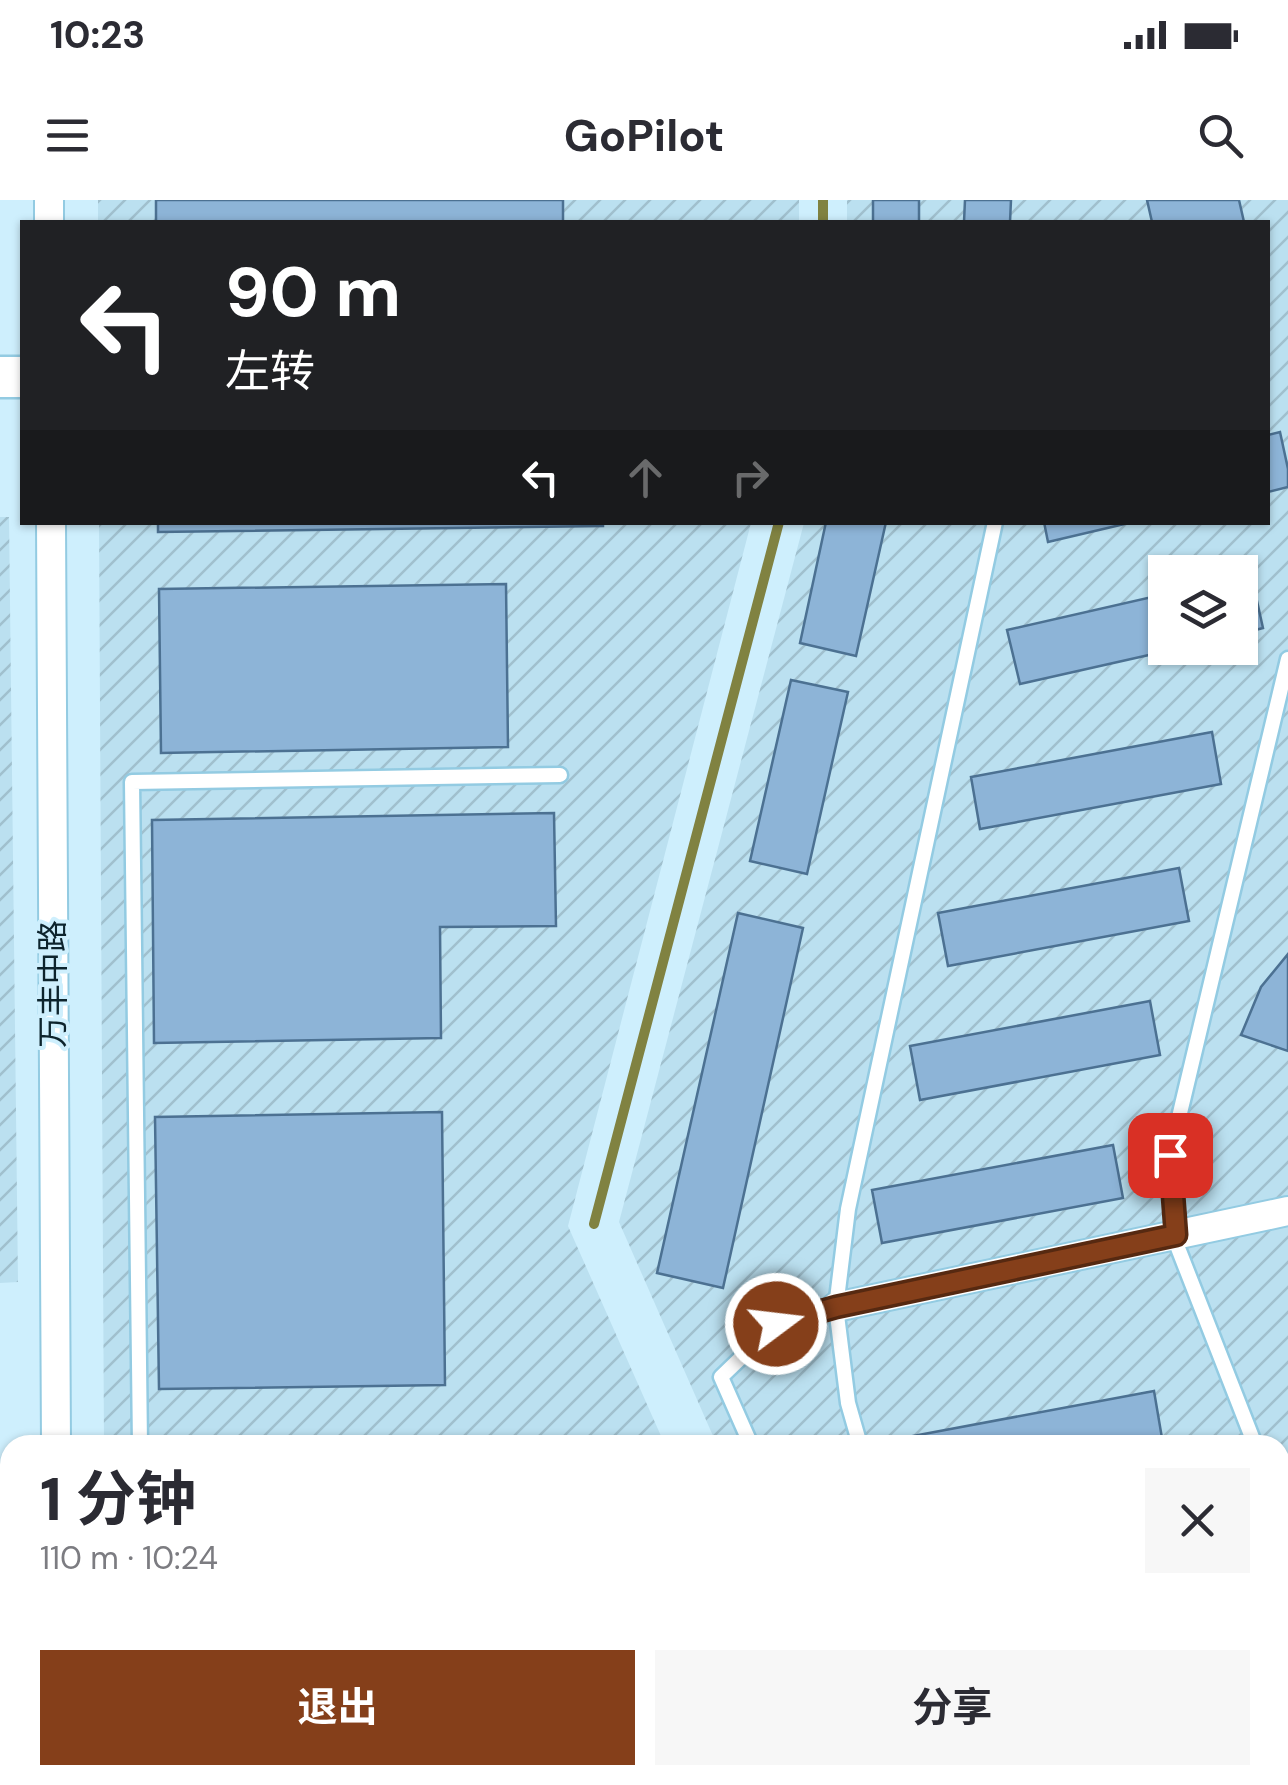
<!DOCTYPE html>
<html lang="zh">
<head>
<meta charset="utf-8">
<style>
	:root { --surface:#fff; --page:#f7f7f7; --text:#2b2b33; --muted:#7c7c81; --accent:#853f1a }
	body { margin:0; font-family:"DM Sans","Noto Sans SC",sans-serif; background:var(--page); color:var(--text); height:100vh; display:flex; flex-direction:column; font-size:38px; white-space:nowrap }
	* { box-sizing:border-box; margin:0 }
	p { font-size:32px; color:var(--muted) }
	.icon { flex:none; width:55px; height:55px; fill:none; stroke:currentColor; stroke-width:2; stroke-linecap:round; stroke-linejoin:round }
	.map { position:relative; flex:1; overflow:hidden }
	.drawer { position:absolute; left:0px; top:1235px; width:1290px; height:350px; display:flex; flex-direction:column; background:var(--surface); border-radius:30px 30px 0 0; box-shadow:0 2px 8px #0004 }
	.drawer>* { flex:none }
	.banner { position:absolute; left:20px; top:20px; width:1250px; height:305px; border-radius:0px; box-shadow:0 2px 8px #0004; background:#202124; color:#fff; overflow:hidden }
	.buttons { position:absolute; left:1148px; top:355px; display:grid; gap:20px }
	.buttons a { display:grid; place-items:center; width:110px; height:110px; border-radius:0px; background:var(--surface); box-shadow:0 2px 8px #0004; font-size:50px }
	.pin { position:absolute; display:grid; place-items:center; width:85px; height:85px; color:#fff; margin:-42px; border-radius:20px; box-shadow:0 5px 15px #0006 }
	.me { position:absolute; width:110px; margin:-55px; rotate:75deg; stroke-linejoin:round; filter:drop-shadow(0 0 8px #0008) }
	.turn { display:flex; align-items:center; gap:35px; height:210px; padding:0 40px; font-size:45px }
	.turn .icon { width:130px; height:130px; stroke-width:2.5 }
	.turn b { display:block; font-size:70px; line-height:85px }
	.lanes { display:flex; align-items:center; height:95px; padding:0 40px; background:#0003; justify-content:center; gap:50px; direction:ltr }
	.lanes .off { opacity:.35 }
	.round { display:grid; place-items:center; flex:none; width:105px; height:105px; border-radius:0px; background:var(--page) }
	.summary { display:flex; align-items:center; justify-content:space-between; height:170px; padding:0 40px }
	h1 { font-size:60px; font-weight:700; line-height:75px }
	.cta { display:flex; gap:20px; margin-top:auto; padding:20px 40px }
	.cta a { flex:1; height:115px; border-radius:0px; background:var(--accent); color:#fff; font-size:40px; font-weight:700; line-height:115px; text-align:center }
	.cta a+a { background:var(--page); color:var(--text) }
	.status { display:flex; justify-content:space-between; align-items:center; height:70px; padding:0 50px; background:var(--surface); direction:ltr }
	.status svg { height:28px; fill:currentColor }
	header { display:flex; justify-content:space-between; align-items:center; height:130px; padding:0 40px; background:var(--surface); font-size:45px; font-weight:700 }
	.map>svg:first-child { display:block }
	.industrial { fill:url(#industrial-furrows); fill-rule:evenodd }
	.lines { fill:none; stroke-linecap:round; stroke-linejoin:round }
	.stream { stroke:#808241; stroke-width:10 }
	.building { fill:#8db4d7; stroke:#4c7192; stroke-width:2.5 }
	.lane-casing { stroke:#93cbe2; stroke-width:19 }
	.street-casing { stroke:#93cbe2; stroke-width:32 }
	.secondary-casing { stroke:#93cbe2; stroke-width:45 }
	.lane { stroke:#fff; stroke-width:14 }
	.street { stroke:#fff; stroke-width:28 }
	.secondary { stroke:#fff; stroke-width:40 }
	.route-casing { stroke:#562911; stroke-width:25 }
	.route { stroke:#853f1a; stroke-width:18 }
	.labels { text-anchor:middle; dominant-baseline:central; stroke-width:8; stroke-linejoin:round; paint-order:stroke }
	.street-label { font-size:32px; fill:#0d242d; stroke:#ceeffd }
</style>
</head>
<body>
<div class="status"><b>10:23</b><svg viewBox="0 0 49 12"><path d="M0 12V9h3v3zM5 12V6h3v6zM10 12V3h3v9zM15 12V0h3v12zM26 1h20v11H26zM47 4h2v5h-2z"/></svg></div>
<header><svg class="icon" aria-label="menu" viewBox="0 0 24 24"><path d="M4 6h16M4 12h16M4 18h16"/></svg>GoPilot<svg class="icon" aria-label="search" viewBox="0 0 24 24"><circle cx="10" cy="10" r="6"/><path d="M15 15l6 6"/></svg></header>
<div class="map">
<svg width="1288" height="1585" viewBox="0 0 1288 1585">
	<defs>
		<pattern id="industrial-furrows" width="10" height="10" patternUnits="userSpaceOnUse" patternTransform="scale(2.5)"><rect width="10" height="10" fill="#bbe0f0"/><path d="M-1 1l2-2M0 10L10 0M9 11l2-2" fill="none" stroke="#a0c0ce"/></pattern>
	</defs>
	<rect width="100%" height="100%" fill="#ceeffd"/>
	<path class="industrial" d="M98,0H799V22H98Z
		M847,0H1288V1585H867L863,1575H1280V1245H717L619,1022L804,323L1268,322V22H847ZM1165,372H1240V448H1165Z
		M0,317H9L18,1082L0,1083Z
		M99,323H751L568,1026L665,1245H104Z
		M106,1575H810L815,1585H106Z"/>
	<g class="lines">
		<path class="stream" d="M823,22V0
			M594,1024L779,322"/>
	</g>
	<path class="building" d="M156,0H563V22H156Z
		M873,0H919V22H873Z
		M965,0H1011L1010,22H964Z
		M1147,0H1239L1244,22H1152Z
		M1280,232L1288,269V287L1268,292V235Z
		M158,322H603V326L158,332Z
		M826,322H886L856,456L800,443Z
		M1044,322H1133L1048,342Z
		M1251,374L1263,428L1240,434V377Z
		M506,384L508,547L161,553L159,389Z
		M1165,394V448H1180L1020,484L1007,430Z
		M791,480L848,492L807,674L750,661Z
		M1212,532L1221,584L980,629L971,577Z
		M554,613L556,726L440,727L441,838L154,843L152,620Z
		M1179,668L1189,721L948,766L938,713Z
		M738,713L803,728L723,1088L657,1073Z
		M1288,754V851L1241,835L1261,787Z
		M1150,801L1160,855L920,900L910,846Z
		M442,912L445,1185L159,1189L155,917Z
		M1113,945L1123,998L882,1043L872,990Z
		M1154,1191L1163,1244L914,1245L913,1236Z
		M159,1575H526V1585H159Z
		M636,1575H766V1585H636Z"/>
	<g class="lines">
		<defs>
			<path id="lane" d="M140,1245L132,582L560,575
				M751,1245L721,1177L776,1124L836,1107
				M860,1245L848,1203L836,1107L848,1009L995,322
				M1255,1245L1178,1048L1170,955L1288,459
				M1280,1310L1288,1330
				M144,1575V1585
				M995,1575L999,1585"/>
			<path id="street" d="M49,0V22
				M51,322L56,1245
				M836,1107L1288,1011
				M58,1575V1585"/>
			<path id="secondary" d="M0,177H22"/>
		</defs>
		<use href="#lane" class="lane-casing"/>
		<use href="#street" class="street-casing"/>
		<use href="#secondary" class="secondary-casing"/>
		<use href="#lane" class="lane"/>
		<use href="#street" class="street"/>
		<use href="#secondary" class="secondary"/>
	</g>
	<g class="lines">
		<defs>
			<path id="route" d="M776,1124L836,1107L1176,1035L1170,955"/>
		</defs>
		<use href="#route" class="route-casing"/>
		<use href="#route" class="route"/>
	</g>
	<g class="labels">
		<g class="street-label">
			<text transform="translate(53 784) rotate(-90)">万丰中路</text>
		</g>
	</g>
</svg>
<div class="buttons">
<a><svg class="icon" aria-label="layers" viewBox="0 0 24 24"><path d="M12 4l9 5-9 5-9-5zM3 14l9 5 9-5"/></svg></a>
</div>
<div class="pin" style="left:1170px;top:955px;background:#d93025"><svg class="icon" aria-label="arrive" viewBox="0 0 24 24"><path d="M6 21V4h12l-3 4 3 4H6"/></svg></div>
<svg class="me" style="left:776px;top:1124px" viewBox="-20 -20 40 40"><circle r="17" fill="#853f1a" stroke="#fff" stroke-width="3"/><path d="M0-11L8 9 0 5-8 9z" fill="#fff"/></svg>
<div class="banner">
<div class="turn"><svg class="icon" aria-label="left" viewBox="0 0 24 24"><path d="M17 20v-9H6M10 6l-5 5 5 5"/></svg><div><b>90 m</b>左转</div></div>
<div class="lanes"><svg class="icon" aria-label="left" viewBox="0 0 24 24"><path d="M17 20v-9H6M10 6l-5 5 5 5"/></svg><svg class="icon off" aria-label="ahead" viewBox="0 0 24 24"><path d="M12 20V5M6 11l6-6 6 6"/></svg><svg class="icon off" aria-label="right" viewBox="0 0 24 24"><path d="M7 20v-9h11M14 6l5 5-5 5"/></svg></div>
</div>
<section class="drawer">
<div class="summary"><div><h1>1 分钟</h1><p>110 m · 10:24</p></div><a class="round"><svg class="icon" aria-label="close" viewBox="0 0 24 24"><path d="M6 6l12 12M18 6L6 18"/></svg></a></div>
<div class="cta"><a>退出</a><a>分享</a></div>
</section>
</div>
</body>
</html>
